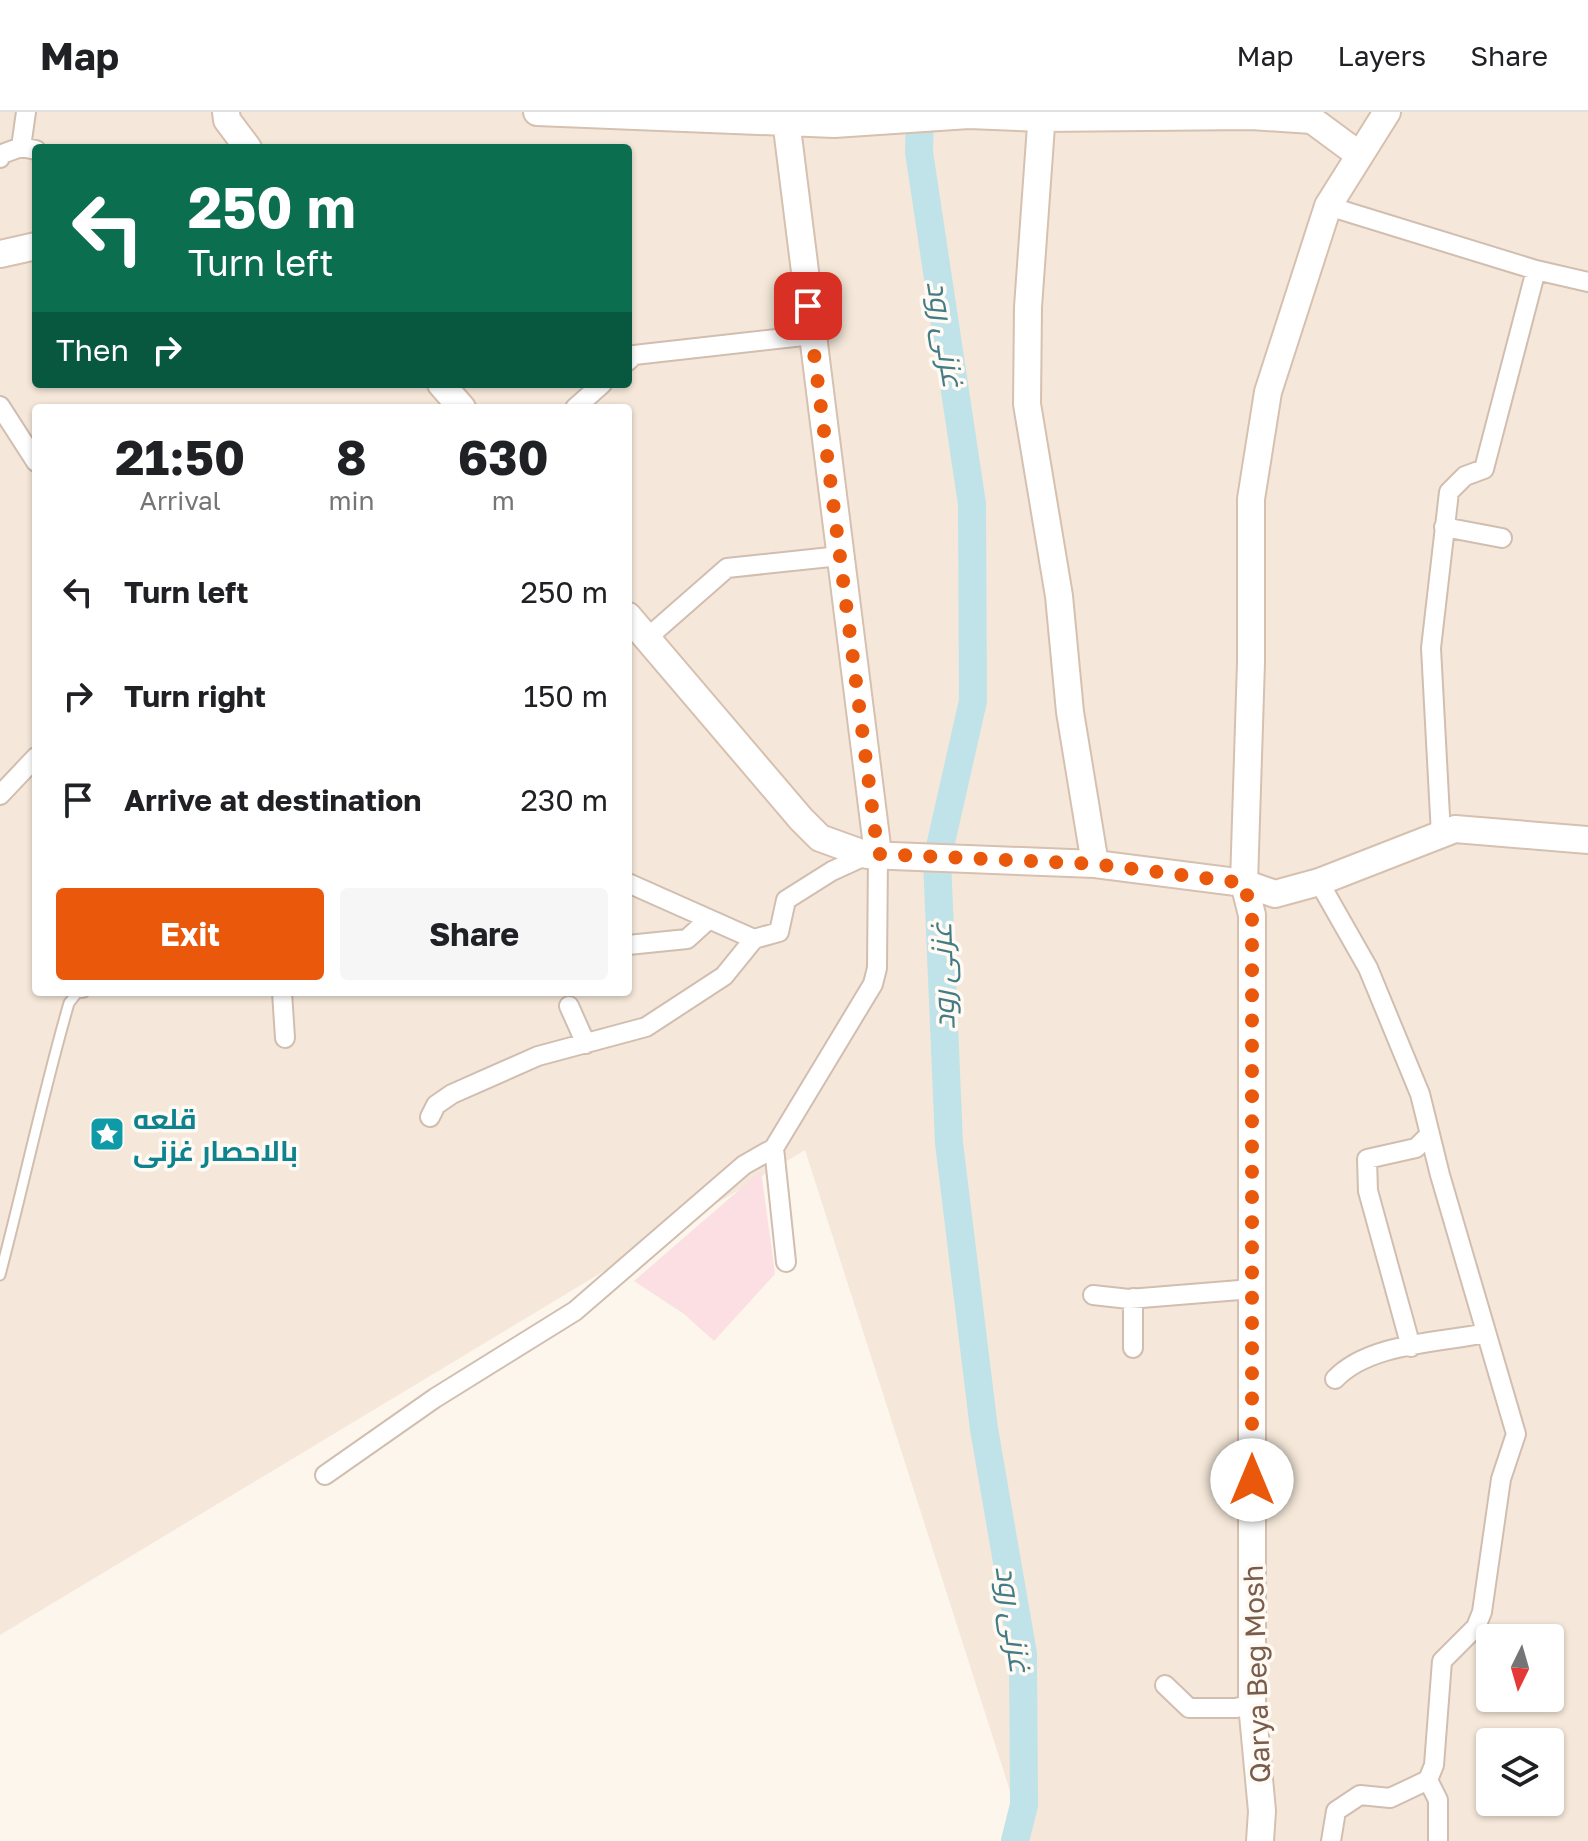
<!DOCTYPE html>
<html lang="en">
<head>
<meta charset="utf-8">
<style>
	:root { --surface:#fff; --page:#f6f6f6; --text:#202124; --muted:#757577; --line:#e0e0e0; --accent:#ea580c }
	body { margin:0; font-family:"Golos Text",Cairo,sans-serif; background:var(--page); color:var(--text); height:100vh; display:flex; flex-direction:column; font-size:30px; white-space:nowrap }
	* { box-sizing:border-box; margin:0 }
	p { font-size:26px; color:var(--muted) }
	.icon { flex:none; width:44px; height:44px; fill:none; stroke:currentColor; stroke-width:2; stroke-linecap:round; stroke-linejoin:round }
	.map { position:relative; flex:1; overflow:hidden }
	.panel { position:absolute; left:32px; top:292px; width:600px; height:592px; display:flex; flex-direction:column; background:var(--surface); border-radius:8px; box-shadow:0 2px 6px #0004 }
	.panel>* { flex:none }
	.guide { position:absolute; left:32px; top:32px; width:600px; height:244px; border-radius:8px; box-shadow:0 2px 6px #0004; background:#0b6e4f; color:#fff; overflow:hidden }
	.needle { width:52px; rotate:185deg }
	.buttons { position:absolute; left:1476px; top:1512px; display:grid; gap:16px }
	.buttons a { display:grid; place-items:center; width:88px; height:88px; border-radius:8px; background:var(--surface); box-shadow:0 2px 6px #0004; font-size:40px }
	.pin { position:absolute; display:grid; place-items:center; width:68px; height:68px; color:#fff; margin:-34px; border-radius:16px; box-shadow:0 4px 12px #0006 }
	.me { position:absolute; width:88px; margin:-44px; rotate:0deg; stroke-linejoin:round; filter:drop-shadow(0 0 6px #0008) }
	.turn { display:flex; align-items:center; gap:28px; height:168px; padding:0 24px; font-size:36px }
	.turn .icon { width:104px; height:104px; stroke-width:2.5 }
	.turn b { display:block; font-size:56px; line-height:68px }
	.then { display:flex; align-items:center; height:76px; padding:0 24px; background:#0003; gap:16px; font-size:30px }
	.eta { display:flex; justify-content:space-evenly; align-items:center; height:136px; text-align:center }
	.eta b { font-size:48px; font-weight:700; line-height:56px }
	.primary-button { display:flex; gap:16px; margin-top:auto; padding:16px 24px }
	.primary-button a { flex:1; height:92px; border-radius:8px; background:var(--accent); color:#fff; font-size:32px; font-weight:700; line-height:92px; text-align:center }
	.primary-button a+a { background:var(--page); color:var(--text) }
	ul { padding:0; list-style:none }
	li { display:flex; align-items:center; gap:24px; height:104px; padding:0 24px }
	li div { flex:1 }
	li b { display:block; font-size:30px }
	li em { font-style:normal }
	header { display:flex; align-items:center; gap:48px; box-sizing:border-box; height:112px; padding:0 40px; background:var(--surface); border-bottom:2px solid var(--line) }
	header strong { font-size:38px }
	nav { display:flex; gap:44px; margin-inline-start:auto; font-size:28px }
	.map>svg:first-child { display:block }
	.residential { fill:#f5e8da; fill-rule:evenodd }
	.medical { fill:#fbdfe3 }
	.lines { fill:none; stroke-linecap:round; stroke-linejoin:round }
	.river { stroke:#bfe3e8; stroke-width:28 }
	.lane-casing { stroke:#d1beb0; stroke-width:13 }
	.street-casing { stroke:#d1beb0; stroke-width:22 }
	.secondary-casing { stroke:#d6c0b0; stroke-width:30 }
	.lane { stroke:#fff; stroke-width:9 }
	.street { stroke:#fff; stroke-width:18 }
	.secondary { stroke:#fff; stroke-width:26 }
	.route { stroke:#ea580c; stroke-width:14; stroke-dasharray:0 25.2 }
	.labels { text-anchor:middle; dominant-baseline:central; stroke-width:7; stroke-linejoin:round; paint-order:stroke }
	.culture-label { font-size:28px; font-weight:bold; fill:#0d838f; stroke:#fffaf3; text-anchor:start }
	.street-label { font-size:28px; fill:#7a5c4d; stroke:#fffaf3 }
	.water-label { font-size:30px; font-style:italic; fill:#437c86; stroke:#fffaf3 }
</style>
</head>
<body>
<header>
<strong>Map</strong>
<nav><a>Map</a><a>Layers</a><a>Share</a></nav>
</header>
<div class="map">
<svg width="1588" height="1729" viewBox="0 0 1588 1729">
	<rect width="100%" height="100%" fill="#fdf6ec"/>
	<path class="residential" d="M0,0H1588V1729H1026L805,1038L0,1523ZM36,36H628V272H36ZM36,296H628V880H36ZM1490,1526H1550V1586H1490ZM1490,1630H1550V1690H1490Z"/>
	<path class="medical" d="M761,1059L775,1162L714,1229L684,1202L634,1169Z"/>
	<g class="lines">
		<path class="river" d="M920,0L919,40L972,392L973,589L937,748L949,1031L984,1317L1023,1542L1024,1693L1015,1729"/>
		<defs>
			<path id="lane" d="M0,1163C24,1072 43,981 69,891L77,881L84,880"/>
			<path id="street" d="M26,0L21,35L36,38
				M0,46L2,42L21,35
				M1328,94L1536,158L1588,170
				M628,249L634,243L812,223
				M0,294L36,350
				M575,296L602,272
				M1444,415L1502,426
				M646,527L727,456L840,444
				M0,683L36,645
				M1441,723L1431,536L1449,380L1465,364L1484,357L1536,158
				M1319,770L1368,856L1420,982L1440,1063L1516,1322L1501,1367L1482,1500L1476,1515L1442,1549L1434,1653L1428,1668L1438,1688V1729
				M628,771L754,827
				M628,833L687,827L709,807
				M282,880L285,926
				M569,894L586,932
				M430,1005L436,993L452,982L538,944L646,915L724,864L754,827L779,820L786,788L832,759L867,743
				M774,1036L786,1150
				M1093,1183L1129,1187L1252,1177
				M1411,1235L1368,1079L1367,1047L1416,1036L1429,1023
				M1133,1236V1186
				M1335,1267C1369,1231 1438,1231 1486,1221
				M325,1363L435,1286L575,1199L744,1053L774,1036L873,872L877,856L878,742
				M1165,1573L1189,1596H1236L1252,1592
				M1331,1729L1336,1699L1360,1683L1390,1686L1428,1668"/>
			<path id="secondary" d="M226,0L227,8L248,36
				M537,0L834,12L969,3L1042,6L1251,4L1312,8L1358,42
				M785,0L878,742
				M1042,0L1028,195L1027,292L1059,484L1070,600L1095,752
				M0,142L36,134
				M441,272L462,296
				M628,504L801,707L820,726L867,743L1095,752L1244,771L1275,782L1319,770L1455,717L1588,728
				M1260,1729L1262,1699L1252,1592V803L1244,771L1251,550V387L1268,280L1328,94L1387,0"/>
		</defs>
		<use href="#lane" class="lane-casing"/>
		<use href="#street" class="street-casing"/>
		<use href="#secondary" class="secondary-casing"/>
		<use href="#lane" class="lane"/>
		<use href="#street" class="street"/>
		<use href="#secondary" class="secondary"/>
	</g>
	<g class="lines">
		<path class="route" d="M808,194L878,742L1095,752L1244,771L1252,803V1368"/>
	</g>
	<defs>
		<symbol id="sight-square" viewBox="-11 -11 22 22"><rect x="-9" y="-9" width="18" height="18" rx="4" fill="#0f9aa8" stroke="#fffaf3"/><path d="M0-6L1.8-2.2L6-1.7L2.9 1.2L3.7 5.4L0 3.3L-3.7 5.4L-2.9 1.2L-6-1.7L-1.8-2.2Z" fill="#fff"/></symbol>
	</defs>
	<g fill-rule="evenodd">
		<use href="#sight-square" x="87" y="1002" width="40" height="40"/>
	</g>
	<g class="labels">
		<g class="culture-label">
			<text x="133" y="1006">قلعه<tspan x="133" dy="32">بالاحصار غزنی</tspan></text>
		</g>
		<g class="street-label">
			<text transform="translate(1256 1562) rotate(-92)">Qarya Beg Mosh</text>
		</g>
		<g class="water-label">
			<text transform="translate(946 222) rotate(81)">غزنی رود</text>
			<text transform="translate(942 864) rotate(-92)">غزنی رود</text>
			<text transform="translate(1014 1507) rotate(82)">غزنی رود</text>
		</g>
	</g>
</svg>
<div class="buttons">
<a><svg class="needle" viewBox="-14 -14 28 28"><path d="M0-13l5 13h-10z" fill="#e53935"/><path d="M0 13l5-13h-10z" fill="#757577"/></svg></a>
<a><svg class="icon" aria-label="layers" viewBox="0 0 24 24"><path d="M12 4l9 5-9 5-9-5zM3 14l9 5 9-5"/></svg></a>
</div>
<div class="pin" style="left:808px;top:194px;background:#d93025"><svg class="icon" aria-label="arrive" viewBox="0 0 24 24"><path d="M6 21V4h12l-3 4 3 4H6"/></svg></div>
<svg class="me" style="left:1252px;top:1368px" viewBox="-20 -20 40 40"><circle r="19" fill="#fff"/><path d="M0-13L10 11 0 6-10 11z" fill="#ea580c"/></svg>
<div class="guide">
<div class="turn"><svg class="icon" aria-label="left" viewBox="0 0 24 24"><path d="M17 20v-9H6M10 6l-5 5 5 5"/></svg><div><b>250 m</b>Turn left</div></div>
<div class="then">Then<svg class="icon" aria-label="right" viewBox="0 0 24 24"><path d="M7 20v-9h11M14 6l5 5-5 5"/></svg></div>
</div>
<section class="panel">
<div class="eta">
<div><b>21:50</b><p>Arrival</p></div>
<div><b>8</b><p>min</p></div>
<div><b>630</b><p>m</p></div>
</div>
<ul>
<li><svg class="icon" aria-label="left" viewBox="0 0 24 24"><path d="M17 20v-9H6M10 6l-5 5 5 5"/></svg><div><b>Turn left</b></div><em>250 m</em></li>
<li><svg class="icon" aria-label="right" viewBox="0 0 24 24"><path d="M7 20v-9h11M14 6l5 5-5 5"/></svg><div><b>Turn right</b></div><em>150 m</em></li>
<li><svg class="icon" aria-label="arrive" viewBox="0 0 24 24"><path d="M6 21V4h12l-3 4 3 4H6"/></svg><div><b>Arrive at destination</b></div><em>230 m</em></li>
</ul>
<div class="primary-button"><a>Exit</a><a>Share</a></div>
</section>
</div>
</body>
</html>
